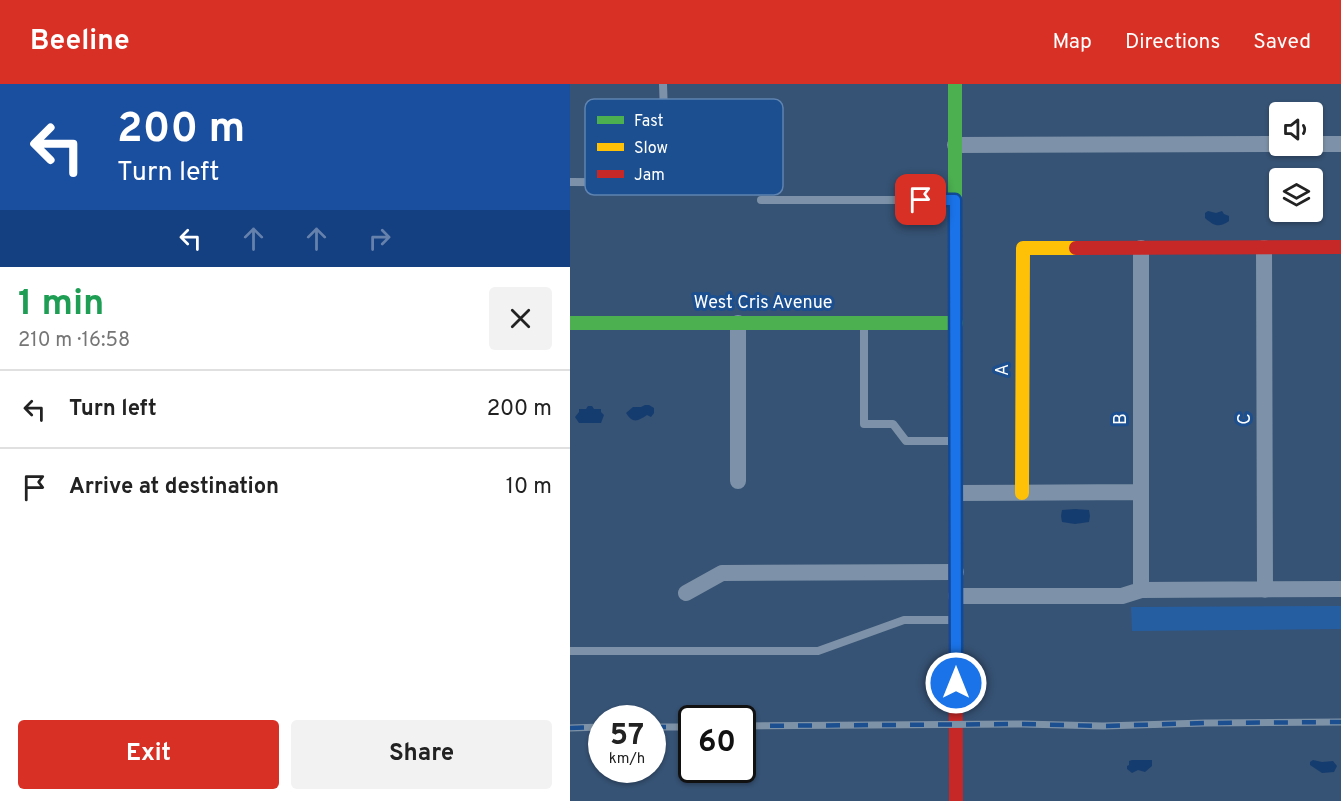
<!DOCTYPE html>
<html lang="en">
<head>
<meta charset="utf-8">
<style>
	:root { --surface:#fff; --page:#f2f2f2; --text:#222; --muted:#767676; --line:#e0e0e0; --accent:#d93025 }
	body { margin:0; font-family:Overpass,sans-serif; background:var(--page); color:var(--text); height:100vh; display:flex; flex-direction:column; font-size:22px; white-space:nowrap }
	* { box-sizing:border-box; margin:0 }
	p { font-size:20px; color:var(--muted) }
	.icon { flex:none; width:33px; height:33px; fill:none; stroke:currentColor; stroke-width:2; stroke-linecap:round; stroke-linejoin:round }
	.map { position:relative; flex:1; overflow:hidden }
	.drawer { display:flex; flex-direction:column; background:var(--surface); width:570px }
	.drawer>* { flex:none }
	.top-card { background:#1a4fa0; color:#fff; overflow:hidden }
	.buttons { position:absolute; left:699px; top:18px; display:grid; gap:12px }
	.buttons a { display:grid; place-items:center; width:54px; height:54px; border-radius:6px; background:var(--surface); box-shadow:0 2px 4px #0004; font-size:30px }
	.speed { position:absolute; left:18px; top:621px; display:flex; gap:12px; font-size:30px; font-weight:700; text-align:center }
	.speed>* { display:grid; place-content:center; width:78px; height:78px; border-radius:50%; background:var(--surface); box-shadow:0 2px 4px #0004; line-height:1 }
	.speed small { font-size:15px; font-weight:400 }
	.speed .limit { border:3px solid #111; border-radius:9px; background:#fff; color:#111 }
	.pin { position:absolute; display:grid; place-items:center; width:51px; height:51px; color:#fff; margin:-26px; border-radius:12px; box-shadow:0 3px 9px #0006 }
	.me { position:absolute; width:66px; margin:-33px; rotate:0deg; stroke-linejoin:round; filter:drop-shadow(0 0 4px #0008) }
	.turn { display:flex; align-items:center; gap:21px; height:126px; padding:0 18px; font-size:27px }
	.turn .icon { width:78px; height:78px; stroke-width:2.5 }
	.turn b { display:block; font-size:42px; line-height:51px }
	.lanes { display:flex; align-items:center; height:57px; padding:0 18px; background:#0003; justify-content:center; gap:30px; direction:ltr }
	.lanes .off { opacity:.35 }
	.round { display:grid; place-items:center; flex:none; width:63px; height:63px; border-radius:6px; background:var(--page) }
	.headline { display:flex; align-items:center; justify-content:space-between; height:102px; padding:0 18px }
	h1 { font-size:36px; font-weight:700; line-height:45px; color:#1e9e55 }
	.button { display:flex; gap:12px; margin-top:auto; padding:12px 18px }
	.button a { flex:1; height:69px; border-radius:6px; background:var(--accent); color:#fff; font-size:24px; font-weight:700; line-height:69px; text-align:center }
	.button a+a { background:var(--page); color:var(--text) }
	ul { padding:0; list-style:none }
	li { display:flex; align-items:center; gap:18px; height:78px; padding:0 18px; border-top:2px solid var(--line) }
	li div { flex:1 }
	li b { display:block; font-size:22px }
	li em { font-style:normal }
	header { display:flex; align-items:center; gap:36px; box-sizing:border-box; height:84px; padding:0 30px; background:var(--accent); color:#fff }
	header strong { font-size:28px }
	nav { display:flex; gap:33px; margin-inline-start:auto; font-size:21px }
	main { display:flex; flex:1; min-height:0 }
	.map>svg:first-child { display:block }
	.green { fill:#265fa1 }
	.water { fill:#153c6e }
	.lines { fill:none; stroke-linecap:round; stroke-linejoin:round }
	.lane { stroke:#7d92a8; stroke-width:8 }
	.street { stroke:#7d92a8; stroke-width:16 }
	.fast { stroke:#4caf50; stroke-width:14 }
	.slow { stroke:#ffc107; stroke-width:14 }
	.jam { stroke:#c62828; stroke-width:14 }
	.rail-casing { stroke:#7e92a7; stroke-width:7 }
	.rail { stroke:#1b4f8f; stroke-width:4.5; stroke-dasharray:14; stroke-linecap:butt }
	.route-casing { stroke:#114b97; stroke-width:15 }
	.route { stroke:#1a73e8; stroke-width:10 }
	.labels { text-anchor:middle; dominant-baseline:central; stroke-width:6; stroke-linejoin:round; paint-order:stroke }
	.street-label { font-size:18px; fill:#fff; stroke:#1b4f8f }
	.key { fill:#1b4f8f; stroke:#5f84b1; stroke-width:1.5 }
	.key-label { font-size:16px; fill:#fff }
</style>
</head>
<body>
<header>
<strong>Beeline</strong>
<nav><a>Map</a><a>Directions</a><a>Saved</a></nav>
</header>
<main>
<section class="drawer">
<div class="top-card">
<div class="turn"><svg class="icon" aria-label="left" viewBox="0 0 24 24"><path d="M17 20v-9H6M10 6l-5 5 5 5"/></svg><div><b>200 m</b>Turn left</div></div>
<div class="lanes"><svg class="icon" aria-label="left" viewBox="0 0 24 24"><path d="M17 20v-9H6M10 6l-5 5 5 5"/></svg><svg class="icon off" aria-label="ahead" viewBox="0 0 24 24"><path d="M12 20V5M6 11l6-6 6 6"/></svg><svg class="icon off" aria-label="ahead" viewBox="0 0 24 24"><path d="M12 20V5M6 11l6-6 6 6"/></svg><svg class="icon off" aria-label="right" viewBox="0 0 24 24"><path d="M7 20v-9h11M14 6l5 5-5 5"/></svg></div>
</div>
<div class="headline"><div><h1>1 min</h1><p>210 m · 16:58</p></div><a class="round"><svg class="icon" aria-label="close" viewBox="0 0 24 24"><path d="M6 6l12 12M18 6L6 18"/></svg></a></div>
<ul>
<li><svg class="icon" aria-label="left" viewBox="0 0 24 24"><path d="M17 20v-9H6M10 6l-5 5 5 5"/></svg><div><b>Turn left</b></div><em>200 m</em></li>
<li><svg class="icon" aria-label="arrive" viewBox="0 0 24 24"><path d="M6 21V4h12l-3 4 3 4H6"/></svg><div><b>Arrive at destination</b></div><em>10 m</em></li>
</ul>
<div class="button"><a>Exit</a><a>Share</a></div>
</section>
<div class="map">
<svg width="771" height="717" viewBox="0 0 771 717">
	<rect width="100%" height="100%" fill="#365274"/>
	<path class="green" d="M771,522V545L562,547L561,523Z"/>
	<path class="water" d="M638,127L646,129L652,127L654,130L659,132V137C649,144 644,142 635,134V129Z
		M75,321H79L84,324V329L81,333L77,331C68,337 63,340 56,329L63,323H71Z
		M18,322H22L24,325H31V328L34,331L31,339H9L5,333L9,328V325H16Z
		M505,425L519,426L520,432L519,438L505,440L492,438L491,432L492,426Z
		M562,676H582V682L575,688L568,686L562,689L557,685V682L559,681V677Z
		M743,676L752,678L763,677L767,682L764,688L752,689L740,681V678Z"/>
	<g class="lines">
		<path class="lane" d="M93,0L94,29V99
			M0,98L165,99
			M191,116H382
			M294,240V340H323L336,357H382
			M0,567H248L334,536H384"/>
		<path class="street" d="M742,60H771
			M385,61L710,60
			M694,164L695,506
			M168,239V397
			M386,409L570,408
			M571,506V164
			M116,509L152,489L386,488
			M386,512H552L571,506L771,505"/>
		<path class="fast" d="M385,0V289
			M0,239H386"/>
		<path class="slow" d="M452,409L453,164H506"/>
		<path class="jam" d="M506,164L771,163
			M385,289L386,717"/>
		<defs>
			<path id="rail" d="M172,642L453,640L533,642L635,639L771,638
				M82,643H122
				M0,644L32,643"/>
		</defs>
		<use href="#rail" class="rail-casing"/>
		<use href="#rail" class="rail"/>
	</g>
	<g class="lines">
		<defs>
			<path id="route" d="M351,116H385L386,599"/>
		</defs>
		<use href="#route" class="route-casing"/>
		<use href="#route" class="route"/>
	</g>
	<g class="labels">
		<g class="street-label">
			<text x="193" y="219">West Cris Avenue</text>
			<text transform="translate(433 286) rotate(-90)">A</text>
			<text transform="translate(551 335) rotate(-90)">B</text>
			<text transform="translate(675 335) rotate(-90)">C</text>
		</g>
	</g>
	<rect x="15" y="15" width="198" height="96" rx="9" class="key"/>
	<rect x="27" y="32" width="27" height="8" fill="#4caf50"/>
	<rect x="27" y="59" width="27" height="8" fill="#ffc107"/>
	<rect x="27" y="86" width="27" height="8" fill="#c62828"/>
	<g class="key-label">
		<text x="64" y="42">Fast</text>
		<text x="64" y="69">Slow</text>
		<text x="64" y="96">Jam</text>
	</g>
</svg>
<div class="buttons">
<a><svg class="icon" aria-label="sound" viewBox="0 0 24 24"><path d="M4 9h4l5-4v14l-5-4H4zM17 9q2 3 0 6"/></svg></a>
<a><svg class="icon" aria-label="layers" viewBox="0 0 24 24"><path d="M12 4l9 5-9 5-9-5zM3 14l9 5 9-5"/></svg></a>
</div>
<div class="speed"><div>57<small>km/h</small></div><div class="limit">60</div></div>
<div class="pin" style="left:351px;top:116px;background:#d93025"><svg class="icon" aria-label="arrive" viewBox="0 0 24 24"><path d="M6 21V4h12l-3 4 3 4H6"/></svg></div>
<svg class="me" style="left:386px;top:599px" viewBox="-20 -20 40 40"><circle r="17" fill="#1a73e8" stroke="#fff" stroke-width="3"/><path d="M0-11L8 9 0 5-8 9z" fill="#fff"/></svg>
</div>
</main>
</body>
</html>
